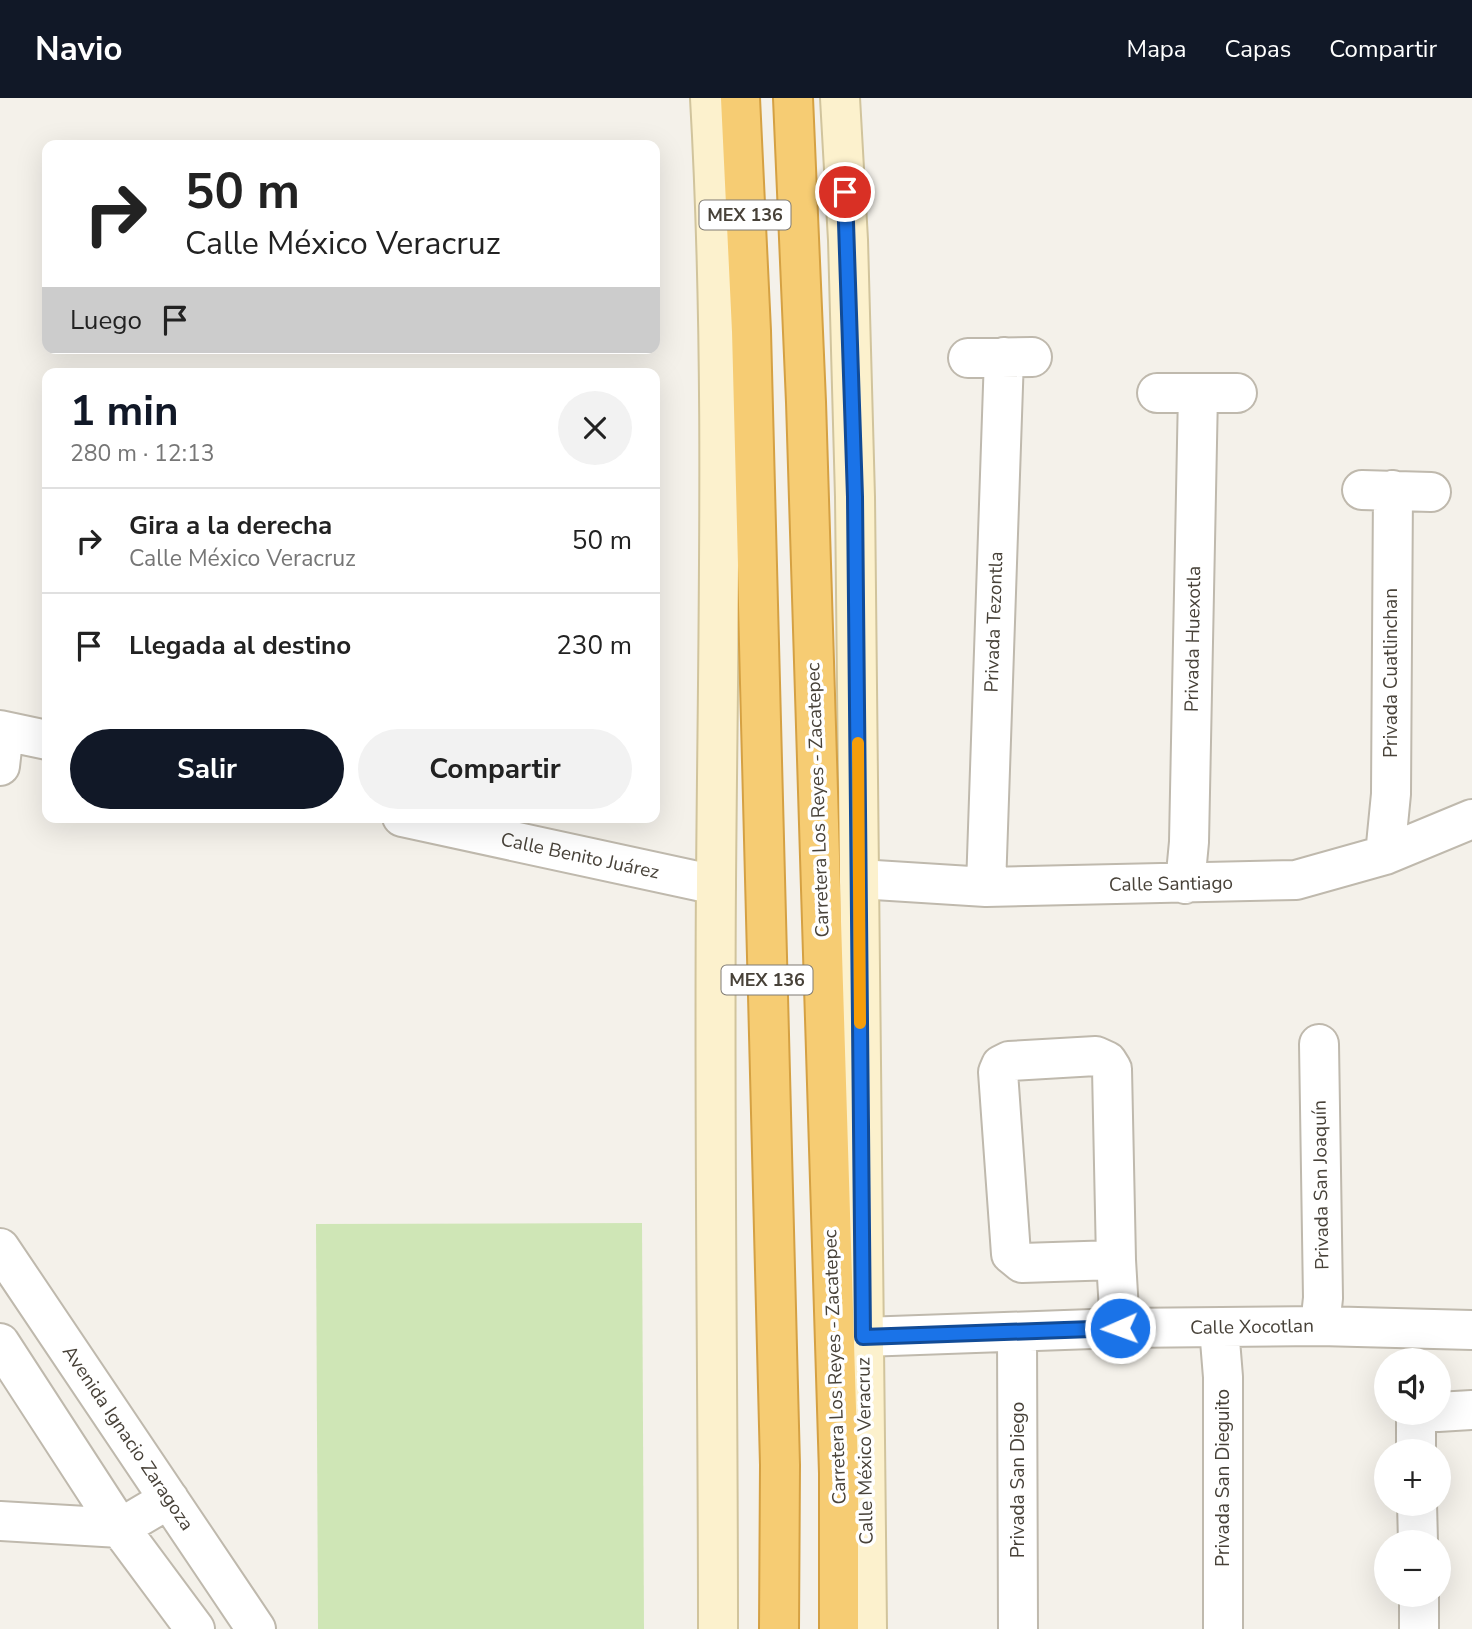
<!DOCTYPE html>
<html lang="es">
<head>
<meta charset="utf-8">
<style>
	:root { --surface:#fff; --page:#f2f2f2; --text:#222; --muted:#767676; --line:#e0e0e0; --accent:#111827 }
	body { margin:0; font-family:"Nunito Sans",sans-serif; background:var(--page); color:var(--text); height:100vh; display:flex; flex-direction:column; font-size:26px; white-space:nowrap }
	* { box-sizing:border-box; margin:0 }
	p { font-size:23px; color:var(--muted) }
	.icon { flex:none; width:38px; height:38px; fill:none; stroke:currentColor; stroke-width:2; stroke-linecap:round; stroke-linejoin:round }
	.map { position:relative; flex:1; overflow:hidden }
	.details { position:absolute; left:42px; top:270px; width:618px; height:455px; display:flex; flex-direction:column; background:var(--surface); border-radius:14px; box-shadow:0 7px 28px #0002 }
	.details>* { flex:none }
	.banner { position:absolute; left:42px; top:42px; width:618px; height:214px; border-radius:14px; box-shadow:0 7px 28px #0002; background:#fff; color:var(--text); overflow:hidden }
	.buttons { position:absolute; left:1374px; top:1250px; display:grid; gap:14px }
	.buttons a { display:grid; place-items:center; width:77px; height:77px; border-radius:50%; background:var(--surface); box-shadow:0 7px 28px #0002; font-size:35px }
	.pin { position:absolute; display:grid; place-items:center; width:60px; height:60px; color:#fff; margin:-30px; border:4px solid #fff; border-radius:50%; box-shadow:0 2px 7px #0007 }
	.me { position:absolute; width:77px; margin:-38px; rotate:268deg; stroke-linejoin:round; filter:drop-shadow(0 0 5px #0008) }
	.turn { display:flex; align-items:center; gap:24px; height:147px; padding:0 28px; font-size:32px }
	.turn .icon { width:91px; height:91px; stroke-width:2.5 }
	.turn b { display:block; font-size:49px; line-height:60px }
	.then { display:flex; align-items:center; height:66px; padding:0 28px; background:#0003; gap:14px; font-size:26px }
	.round { display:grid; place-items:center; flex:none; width:74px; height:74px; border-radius:37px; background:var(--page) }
	.overview { display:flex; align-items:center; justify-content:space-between; height:119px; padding:0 28px }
	h1 { font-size:42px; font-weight:700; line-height:52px; color:var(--accent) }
	.cta { display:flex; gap:14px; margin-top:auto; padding:14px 28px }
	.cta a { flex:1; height:80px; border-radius:42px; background:var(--accent); color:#fff; font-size:28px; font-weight:700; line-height:80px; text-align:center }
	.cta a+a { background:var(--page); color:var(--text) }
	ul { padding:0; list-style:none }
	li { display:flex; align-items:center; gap:21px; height:105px; padding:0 28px; border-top:2px solid var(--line) }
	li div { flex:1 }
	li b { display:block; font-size:26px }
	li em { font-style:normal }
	header { display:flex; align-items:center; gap:42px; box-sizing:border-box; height:98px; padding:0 35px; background:var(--accent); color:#fff }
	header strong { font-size:33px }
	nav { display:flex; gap:38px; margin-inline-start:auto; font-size:24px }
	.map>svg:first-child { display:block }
	.green { fill:#cfe6b6 }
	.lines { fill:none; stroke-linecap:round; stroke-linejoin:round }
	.street-casing { stroke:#bfb9ad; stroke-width:42 }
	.secondary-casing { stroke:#d1c49c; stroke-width:42 }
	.highway-casing { stroke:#d5a143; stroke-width:42 }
	.street { stroke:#fff; stroke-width:38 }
	.secondary { stroke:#fcf1cd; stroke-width:38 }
	.highway { stroke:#f6cc73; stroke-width:38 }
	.route-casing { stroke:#114b97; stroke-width:18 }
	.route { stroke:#1a73e8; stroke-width:12 }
	.slow { stroke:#f59e0b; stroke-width:12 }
	.labels { text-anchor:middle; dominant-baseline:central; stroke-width:7; stroke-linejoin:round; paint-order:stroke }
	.shield { fill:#fff; stroke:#7f7b74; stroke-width:2 }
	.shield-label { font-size:18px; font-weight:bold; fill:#484239 }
	.street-label { font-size:19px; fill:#484239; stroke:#fff }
</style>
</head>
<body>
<header>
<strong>Navio</strong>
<nav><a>Mapa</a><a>Capas</a><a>Compartir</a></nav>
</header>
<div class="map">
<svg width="1472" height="1531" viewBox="0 0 1472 1531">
	<rect width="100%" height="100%" fill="#f4f1ea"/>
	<path class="green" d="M642,1125L644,1531H318L316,1126Z"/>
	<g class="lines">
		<defs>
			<path id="street" d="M968,260L1032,259
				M1157,295H1237
				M1362,392L1431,394
				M0,632L47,642
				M0,668L4,633
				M402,719L716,787
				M1385,757L1391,696L1393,392
				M859,781L986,789L1296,782L1385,757L1472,721
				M1185,786L1189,744L1198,295
				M986,789L1004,259
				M1319,946L1323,1200L1320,1228
				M0,1150L256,1531
				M1116,1162L1022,1165L1011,1156L998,974L1001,967L1009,963L1096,958L1107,963L1112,971L1116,1162L1120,1230
				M1219,1230L1223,1279V1531
				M1017,1234L1018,1531
				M863,1239L1120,1230L1320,1228L1472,1232
				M0,1245L120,1430L195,1531
				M1416,1314V1353
				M1438,1314L1472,1312
				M1417,1405L1418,1444
				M0,1423L120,1430L169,1401
				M1419,1496V1531"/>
			<path id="secondary" d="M710,0C725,261 718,523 716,785C714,1033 718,1282 718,1531
				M840,0L848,142L855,399L867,1531"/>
			<path id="highway" d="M740,0L751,233L780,1367L779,1531
				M793,0L806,304L839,1375V1531"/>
		</defs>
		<use href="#street" class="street-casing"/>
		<use href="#secondary" class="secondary-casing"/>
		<use href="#highway" class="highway-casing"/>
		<use href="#street" class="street"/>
		<use href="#secondary" class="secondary"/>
		<use href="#highway" class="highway"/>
	</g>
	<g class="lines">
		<defs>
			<path id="route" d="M845,94L855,399L863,1239L1120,1230"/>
		</defs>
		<use href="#route" class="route-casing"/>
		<use href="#route" class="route"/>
		<path class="slow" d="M858,645L860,925"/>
	</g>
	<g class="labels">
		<g class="shield">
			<rect x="699.5" y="102.5" width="91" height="29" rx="5"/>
			<rect x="721.5" y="867.5" width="91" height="29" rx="5"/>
		</g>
		<g class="shield-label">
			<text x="745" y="117">MEX 136</text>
			<text x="767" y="882">MEX 136</text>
		</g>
		<g class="street-label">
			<text transform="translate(994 524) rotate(-88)">Privada Tezontla</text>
			<text transform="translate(1193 541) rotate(-89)">Privada Huexotla</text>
			<text transform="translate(1391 575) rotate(-90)">Privada Cuatlinchan</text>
			<text transform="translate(818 702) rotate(-92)">Carretera Los Reyes - Zacatepec</text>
			<text transform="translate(580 758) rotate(12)">Calle Benito Juárez</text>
			<text transform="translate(1171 786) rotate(-1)">Calle Santiago</text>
			<text transform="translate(1321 1087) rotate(-91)">Privada San Joaquín</text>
			<text transform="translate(1252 1229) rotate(-1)">Calle Xocotlan</text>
			<text transform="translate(835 1269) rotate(-92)">Carretera Los Reyes - Zacatepec</text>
			<text transform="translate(128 1340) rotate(56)">Avenida Ignacio Zaragoza</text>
			<text transform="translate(865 1353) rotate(-91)">Calle México Veracruz</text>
			<text transform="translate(1223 1380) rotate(-90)">Privada San Dieguito</text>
			<text transform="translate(1018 1382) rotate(-90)">Privada San Diego</text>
		</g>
	</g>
</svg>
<div class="buttons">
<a><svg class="icon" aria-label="sound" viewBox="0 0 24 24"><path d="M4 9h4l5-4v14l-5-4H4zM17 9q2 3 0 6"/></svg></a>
<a>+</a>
<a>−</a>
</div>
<div class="pin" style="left:845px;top:94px;background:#d93025"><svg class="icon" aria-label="arrive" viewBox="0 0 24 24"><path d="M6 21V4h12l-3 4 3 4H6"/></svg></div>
<svg class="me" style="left:1120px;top:1230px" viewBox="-20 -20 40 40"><circle r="17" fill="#1a73e8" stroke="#fff" stroke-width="3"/><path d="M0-11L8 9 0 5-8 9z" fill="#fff"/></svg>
<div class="banner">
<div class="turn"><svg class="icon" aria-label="right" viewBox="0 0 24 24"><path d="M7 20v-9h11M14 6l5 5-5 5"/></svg><div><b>50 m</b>Calle México Veracruz</div></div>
<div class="then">Luego<svg class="icon" aria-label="arrive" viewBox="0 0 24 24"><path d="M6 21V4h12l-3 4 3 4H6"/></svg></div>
</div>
<section class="details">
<div class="overview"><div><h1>1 min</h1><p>280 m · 12:13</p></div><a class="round"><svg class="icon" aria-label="close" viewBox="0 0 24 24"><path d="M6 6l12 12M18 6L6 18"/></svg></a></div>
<ul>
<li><svg class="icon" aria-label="right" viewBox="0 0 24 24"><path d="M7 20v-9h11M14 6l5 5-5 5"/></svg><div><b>Gira a la derecha</b><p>Calle México Veracruz</p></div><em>50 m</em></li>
<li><svg class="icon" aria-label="arrive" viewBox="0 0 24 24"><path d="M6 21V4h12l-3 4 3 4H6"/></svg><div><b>Llegada al destino</b></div><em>230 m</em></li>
</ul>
<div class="cta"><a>Salir</a><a>Compartir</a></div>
</section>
</div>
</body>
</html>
